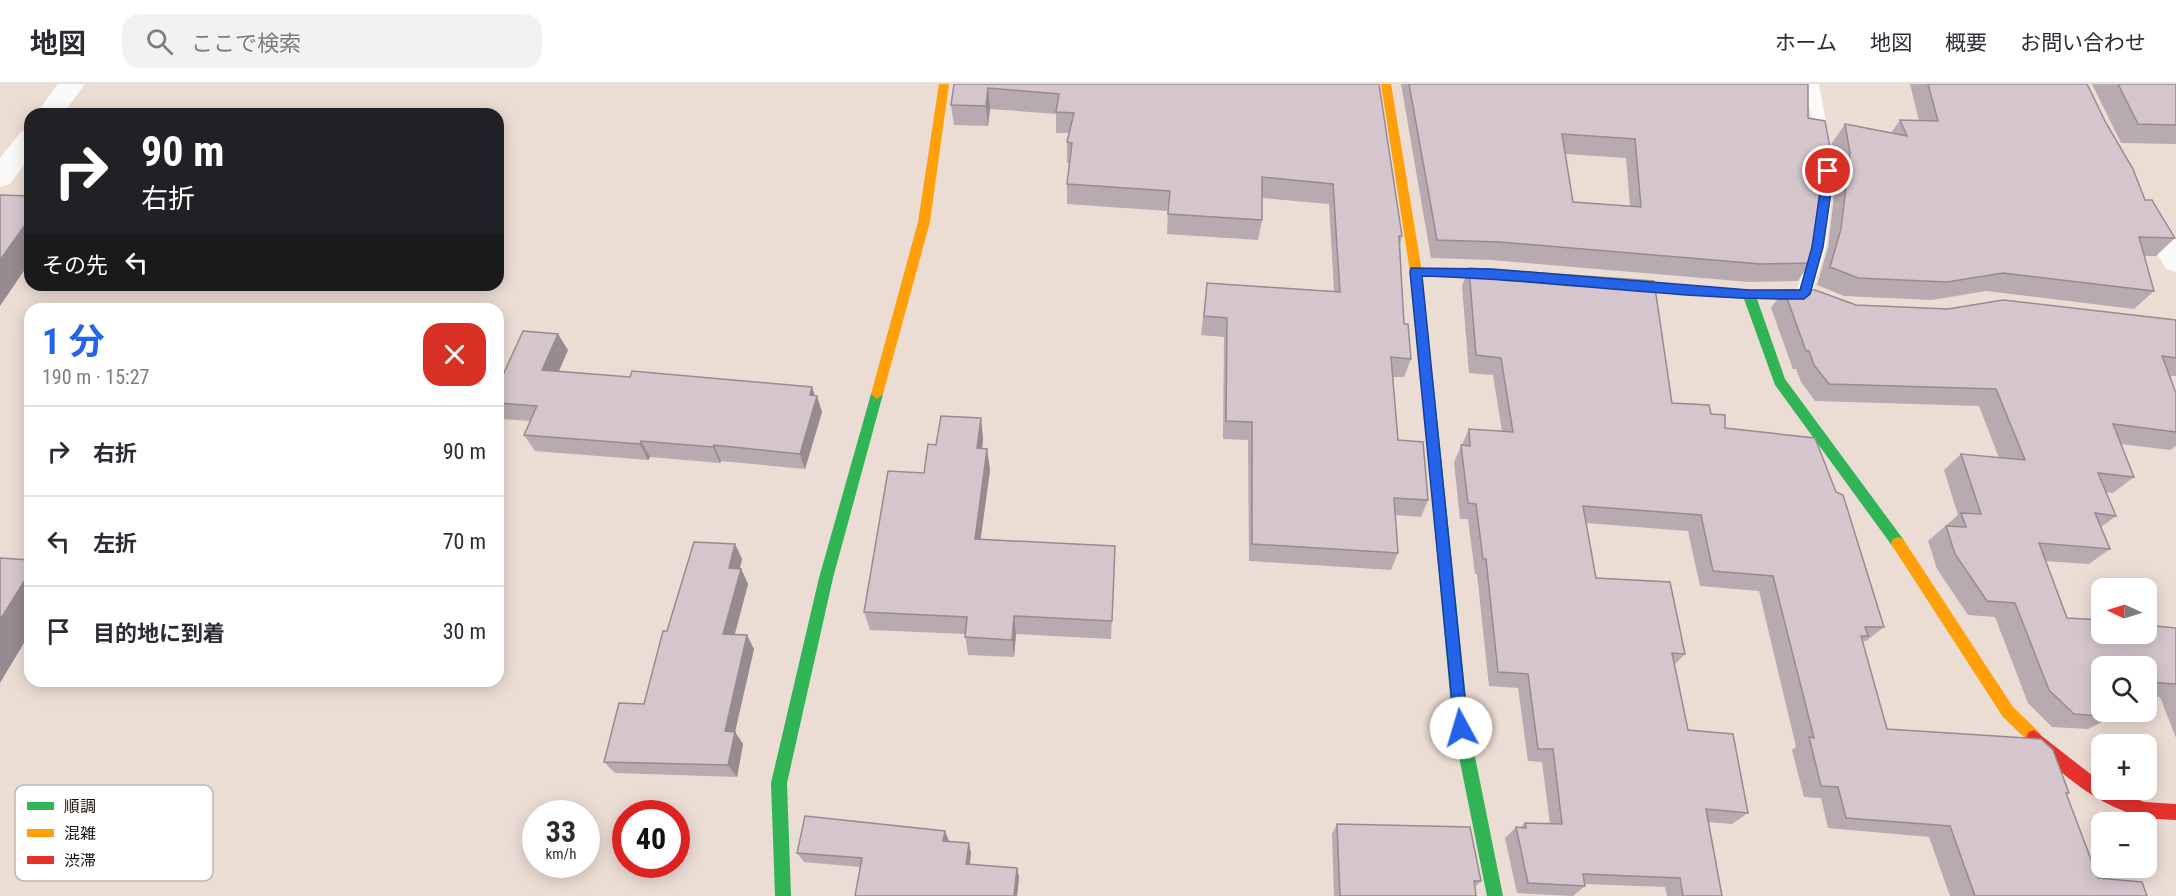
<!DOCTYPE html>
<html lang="ja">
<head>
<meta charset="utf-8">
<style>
	:root { --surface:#fff; --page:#f2f2f3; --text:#2b2b33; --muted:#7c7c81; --line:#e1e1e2; --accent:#2563eb }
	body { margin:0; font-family:"Roboto Condensed","Noto Sans JP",sans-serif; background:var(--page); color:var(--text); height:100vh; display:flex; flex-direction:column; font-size:22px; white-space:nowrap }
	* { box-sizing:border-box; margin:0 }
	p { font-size:20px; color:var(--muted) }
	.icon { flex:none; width:33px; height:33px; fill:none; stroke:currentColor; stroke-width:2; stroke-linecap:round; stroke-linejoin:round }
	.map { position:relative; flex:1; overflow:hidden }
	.details { position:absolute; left:24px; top:219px; width:480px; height:384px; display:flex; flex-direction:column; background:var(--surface); border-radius:18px; box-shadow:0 3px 15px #0003 }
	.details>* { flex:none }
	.banner { position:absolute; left:24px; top:24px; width:480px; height:183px; border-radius:18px; box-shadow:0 3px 15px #0003; background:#202124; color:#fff; overflow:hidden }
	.needle { width:39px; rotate:274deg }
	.tools { position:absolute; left:2091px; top:494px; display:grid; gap:12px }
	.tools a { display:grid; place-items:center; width:66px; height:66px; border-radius:12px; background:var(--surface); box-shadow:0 3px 15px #0003; font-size:30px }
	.speed { position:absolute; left:522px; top:716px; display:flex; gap:12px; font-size:30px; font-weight:700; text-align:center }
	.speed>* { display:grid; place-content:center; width:78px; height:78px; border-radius:50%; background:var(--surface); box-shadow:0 3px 15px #0003; line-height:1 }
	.speed small { font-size:15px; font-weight:400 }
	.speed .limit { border:9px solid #d22; background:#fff; color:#111 }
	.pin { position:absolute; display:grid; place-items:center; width:51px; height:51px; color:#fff; margin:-26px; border:3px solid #fff; border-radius:50%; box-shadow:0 2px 6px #0007 }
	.me { position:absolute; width:66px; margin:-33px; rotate:354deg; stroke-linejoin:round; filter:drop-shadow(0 0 4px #0008) }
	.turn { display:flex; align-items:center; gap:21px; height:126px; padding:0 18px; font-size:27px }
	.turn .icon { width:78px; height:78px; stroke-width:2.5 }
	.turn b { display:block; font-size:42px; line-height:51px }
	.then { display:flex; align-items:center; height:57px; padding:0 18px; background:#0003; gap:12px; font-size:22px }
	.round { display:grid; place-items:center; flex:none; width:63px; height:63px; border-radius:18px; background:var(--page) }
	.headline { display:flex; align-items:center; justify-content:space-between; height:102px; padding:0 18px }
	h1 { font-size:36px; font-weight:700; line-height:45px; color:var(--accent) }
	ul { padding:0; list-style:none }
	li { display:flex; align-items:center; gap:18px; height:90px; padding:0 18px; border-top:2px solid var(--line) }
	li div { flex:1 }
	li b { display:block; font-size:22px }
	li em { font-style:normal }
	header { display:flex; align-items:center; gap:36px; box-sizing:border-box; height:84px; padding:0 30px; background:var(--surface); border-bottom:2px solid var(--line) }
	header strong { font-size:28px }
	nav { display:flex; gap:33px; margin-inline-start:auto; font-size:21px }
	.search { width:420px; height:54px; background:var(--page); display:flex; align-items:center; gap:15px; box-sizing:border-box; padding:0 21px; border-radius:18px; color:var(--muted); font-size:22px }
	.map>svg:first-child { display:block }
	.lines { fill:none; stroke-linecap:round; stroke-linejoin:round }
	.lane { fill:#fcfaf9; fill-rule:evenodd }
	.street { fill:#fcfaf9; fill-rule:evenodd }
	.fast { fill:#30b455; fill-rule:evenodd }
	.slow { fill:#ff9f0a; fill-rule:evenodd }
	.jam { fill:#e5322d; fill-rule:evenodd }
	.wall { fill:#b7aab1; fill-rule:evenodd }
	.shaded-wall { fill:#958b90 }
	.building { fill:#d5c6ce; stroke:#958b90; stroke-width:1.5; fill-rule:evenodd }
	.route { fill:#2563eb; stroke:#184099; stroke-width:1.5 }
	.key { fill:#fff; stroke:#bab7b6; stroke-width:1.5 }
	.key-label { font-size:16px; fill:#1a100a }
</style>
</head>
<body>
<header>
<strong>地図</strong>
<div class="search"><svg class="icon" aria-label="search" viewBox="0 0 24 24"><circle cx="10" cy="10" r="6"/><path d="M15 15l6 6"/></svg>ここで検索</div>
<nav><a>ホーム</a><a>地図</a><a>概要</a><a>お問い合わせ</a></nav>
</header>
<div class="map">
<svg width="2176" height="812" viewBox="0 0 2176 812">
	<rect width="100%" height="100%" fill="#ecddd4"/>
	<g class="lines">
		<path class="lane" d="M1805,0H1819L1835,87L1826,163L1812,210L1810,214H1798L1796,210L1810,163L1821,87Z"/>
		<path class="street" d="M58,0H85L63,30H36Z
			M30,45V73L10,100L0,103V74L21,48Z
			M2144,114L2154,117L2176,153V188L2166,185L2130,124L2134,117Z"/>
		<path class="fast" d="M1612,195L1749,206L1804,205L1829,215L1831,218L1829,221L1825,223L1803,215H1757L1785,295L1903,455L1905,459L1903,463L1898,465L1893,463L1775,301L1744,215L1612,203L1606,199Z
			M1427,290L1433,295L1469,643L1503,812H1487L1453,643L1421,295Z
			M877,305L883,310L833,494L787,699L791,812H775L771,699L819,494L871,310Z"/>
		<path class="slow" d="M939,0H949L930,138L883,310L877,315L871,310L918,138Z
			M1381,0H1391L1422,188L1433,295L1427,300L1421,295L1410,188Z
			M1898,453L1903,455L2013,623L2039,648L2042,653L2039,658L2034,660L2029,658L2003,633L1893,463L1891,459L1893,455Z"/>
		<path class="jam" d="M1416,184L1513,187L1519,191L1513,195L1416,192L1410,188Z
			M2034,646L2102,699V705H2111L2144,718L2176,720V736C2164,735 2151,736 2139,732C2095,720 2060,689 2029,658L2026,653L2029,648Z"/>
	</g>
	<path class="wall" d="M954,0H1379L1402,152L1400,161L1404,240L1411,275L1404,293H1393L1398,356L1428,416L1421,433L1395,431L1398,469L1391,486L1249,477L1248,356L1223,355L1224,253L1201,251L1207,199L1334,207L1329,120L1262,114V136L1258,156L1167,150L1168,127L1067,120V100L1069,79H1067V58L1069,49H1056V30L990,25L988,42L954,41L951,21Z
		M1401,0H1808V34L1810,179L1798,197L1749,198L1492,176L1431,174ZM1565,70L1626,74L1630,122L1573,118Z
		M1910,0H2087L2106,39L2145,116L2175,154L2156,172H2144L2154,207L2134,225L1986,207L1932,216L1844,212L1817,201L1828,163L1837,87L1832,59L1845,40L1891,49L1900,36L1919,37Z
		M2092,0H2176V60L2121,59Z
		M1469,184L1672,319L1711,330L1725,344L1884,543L1866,557H1862L1887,645L2069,709L2066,710L2098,794L2147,812H1950L1929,753L1828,744L1821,714L1804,713L1792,666L1796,663L1759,507L1700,502L1688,447L1586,439L1596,494L1685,570L1674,581L1688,646L1748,729L1732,740L1708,738L1722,812H1667L1665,803L1585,800V802L1573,812L1517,809L1505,754L1516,743L1520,744L1525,739L1550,740L1542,678L1528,677L1518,604L1489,602L1477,490H1475L1468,435H1460L1454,378L1469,345L1502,347L1493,291L1469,289L1462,202Z
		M1784,206L1856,221L2176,236V292H2170L2176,309V362L2170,366L2121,360L2134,393L2113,409L2106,408L2116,432L2101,443L2110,465L2089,480L2045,477L2067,534L2176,544V654L2160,613L2146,612V582H2102V627L2112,633L2088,645L2052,643L2028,619L1995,533L1968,531L1937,485L1928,457L1958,431L1944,386L1961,370L1999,374L1979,322L1815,317L1801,298L1796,285H1793L1771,224Z
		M568,266L559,287L815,311L822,328L805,385L721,377L720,379L650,373L648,376L535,367L524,351L530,337L502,335L498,330V302Z
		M981,334L983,355L982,365H987L990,386L980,456L1115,462L1111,555L1016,550L1014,573L968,571L965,550L870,546L864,528L924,389Z
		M735,460L742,475L740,485H741L748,500L735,550L754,565L735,648L743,660L737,693L615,689L604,678L644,620L667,547Z
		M1337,740L1481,797L1475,803L1476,812H1334L1332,750Z
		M949,757L971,769L970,780L1017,784L1019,793L1017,812H855L860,783L804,778L797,769Z"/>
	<path class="shaded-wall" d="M988,4L990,25L988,42L986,22Z
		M30,134V178L0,222V176Z
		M558,250L568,266L552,303L542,286Z
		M812,303L816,315L817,312L822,328L805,385L800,370L810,311Z
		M981,334L983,355L980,385L977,364Z
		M641,357L650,373L648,376L640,360Z
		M714,361L721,377L720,379L713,363Z
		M987,365L990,386L978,475L975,455Z
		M735,460L742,475L736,499L729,484Z
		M741,485L748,500L731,564L723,550Z
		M30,488V549L0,599V536Z
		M1014,532L1016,550L1014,573L1012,556Z
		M747,551L754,565L735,648L743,660L737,693L728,681L725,647Z
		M945,747L949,757L947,766L943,757Z
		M969,759L971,769L968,789L966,780Z
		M1017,784L1019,793L1017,812H1014Z"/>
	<path class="building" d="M954,0H1379L1402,152H1399L1404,240H1408L1411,275L1391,273L1398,356L1423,358L1428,416L1394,414L1398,469L1252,460V338L1226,337L1227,234L1204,232L1207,199L1340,208L1333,100L1262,93V136L1168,130L1170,107L1067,100L1072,59L1067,58L1074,29L1056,28L1059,10L988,4L986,22L951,21Z
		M1409,0H1808V34L1825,37L1831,69L1820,145L1810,179L1761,180L1499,158L1437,156ZM1562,50L1635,55L1641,123L1573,118Z
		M1928,0H2087L2106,39L2133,85L2145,116H2152L2175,154L2139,153L2154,207L2003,189L1947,198L1858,194L1830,183L1841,145L1850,69L1845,40L1907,52L1900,36L1938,37Z
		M2118,0H2176V41L2138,40Z
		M0,111L30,112V134L0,176Z
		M1469,184L1654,197L1672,319L1709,321L1711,330L1725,331V344L1815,354L1836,408L1843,411L1884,543H1865L1868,552H1861L1887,645L2041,655L2053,666L2069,709H2066L2098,794L2142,798L2147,812H1975L1950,742L1846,734L1838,703L1821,702L1809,653L1814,654L1773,492L1713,487L1701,431L1583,422L1596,494L1670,498L1685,570L1672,569L1688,646L1733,650L1748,729L1706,725L1722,812H1683L1680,794L1583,790L1585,802L1528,799L1516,743L1526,744L1525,739L1562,740L1553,665H1538L1528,590L1498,588L1486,475H1483L1476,420L1468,419L1461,361L1470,362L1469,345L1513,348L1501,274L1476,271Z
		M1784,206H1815L1856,221L1948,225L2003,216L2176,236V274L2162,272L2176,309V348L2113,340L2134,393L2098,389L2116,432L2095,429L2110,465L2039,459L2067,534L2102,536V549H2146V539H2154L2156,542L2176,544V600L2146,598V582H2102V627H2109L2112,633L2074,630L2049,606L2015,519L1987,517L1955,470L1946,442L1966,443L1961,429L1981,430L1961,370L2025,376L1996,305L1829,300L1814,281L1809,267H1806Z
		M523,247L558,250L542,286L630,293L632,287L812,303L810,311L817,312L800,370L714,361L713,363L641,357L640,360L524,351L537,322L498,319V302Z
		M941,332L981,334L977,364L987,365L975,455L1115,462L1112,537L1014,532L1012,556L965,553L967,533L864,528L888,387L924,389L928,360L936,361Z
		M694,458L735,460L729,484L741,485L723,550L747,551L725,647L735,648L728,681L604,678L619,619L644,620L663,547H667Z
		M0,474L30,476V488L0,536Z
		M805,732L945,747L943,757L969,759L966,780L1017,784L1014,812H855L862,774L797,769Z
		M1337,740L1470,743L1481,797H1474L1476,812H1340Z"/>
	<path class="route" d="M1828,83L1834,87L1823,163L1810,210L1804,215C1677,216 1550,195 1422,192L1468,644L1466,649L1461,651L1455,649L1410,188L1411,184L1492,185L1749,206H1800L1812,163L1823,87Z"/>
	<rect x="15" y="701" width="198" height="96" rx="9" class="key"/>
	<rect x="27" y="718" width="27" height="8" fill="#30b455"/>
	<rect x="27" y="745" width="27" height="8" fill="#ff9f0a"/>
	<rect x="27" y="772" width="27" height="8" fill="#e5322d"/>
	<g class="key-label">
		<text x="64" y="728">順調</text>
		<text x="64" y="755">混雑</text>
		<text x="64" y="782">渋滞</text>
	</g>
</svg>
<div class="tools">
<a><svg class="needle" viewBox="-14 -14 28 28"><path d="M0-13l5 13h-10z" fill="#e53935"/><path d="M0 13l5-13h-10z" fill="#7c7c81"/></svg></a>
<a><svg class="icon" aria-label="search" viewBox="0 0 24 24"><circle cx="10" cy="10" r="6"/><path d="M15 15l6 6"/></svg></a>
<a>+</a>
<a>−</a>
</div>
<div class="speed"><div>33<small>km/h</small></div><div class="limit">40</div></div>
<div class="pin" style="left:1828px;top:87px;background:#d93025"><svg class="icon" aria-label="arrive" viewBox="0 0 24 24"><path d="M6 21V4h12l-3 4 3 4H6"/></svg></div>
<svg class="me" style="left:1461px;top:644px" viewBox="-20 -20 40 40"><circle r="19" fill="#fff"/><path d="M0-13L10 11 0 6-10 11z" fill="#2563eb"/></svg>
<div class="banner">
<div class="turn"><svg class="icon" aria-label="right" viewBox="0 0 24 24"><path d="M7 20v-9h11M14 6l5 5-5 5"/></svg><div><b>90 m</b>右折</div></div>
<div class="then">その先<svg class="icon" aria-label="left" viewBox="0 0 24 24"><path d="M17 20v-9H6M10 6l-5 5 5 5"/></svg></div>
</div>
<section class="details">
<div class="headline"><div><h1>1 分</h1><p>190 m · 15:27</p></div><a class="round" style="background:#d93025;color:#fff"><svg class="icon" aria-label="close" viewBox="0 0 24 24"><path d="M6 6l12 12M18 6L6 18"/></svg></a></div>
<ul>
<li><svg class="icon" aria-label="right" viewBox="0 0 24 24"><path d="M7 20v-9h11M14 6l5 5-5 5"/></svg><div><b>右折</b></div><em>90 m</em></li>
<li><svg class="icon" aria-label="left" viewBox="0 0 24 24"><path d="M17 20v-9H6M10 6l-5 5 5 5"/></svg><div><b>左折</b></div><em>70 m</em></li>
<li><svg class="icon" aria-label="arrive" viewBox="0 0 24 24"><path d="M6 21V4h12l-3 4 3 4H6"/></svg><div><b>目的地に到着</b></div><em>30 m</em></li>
</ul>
</section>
</div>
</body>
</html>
